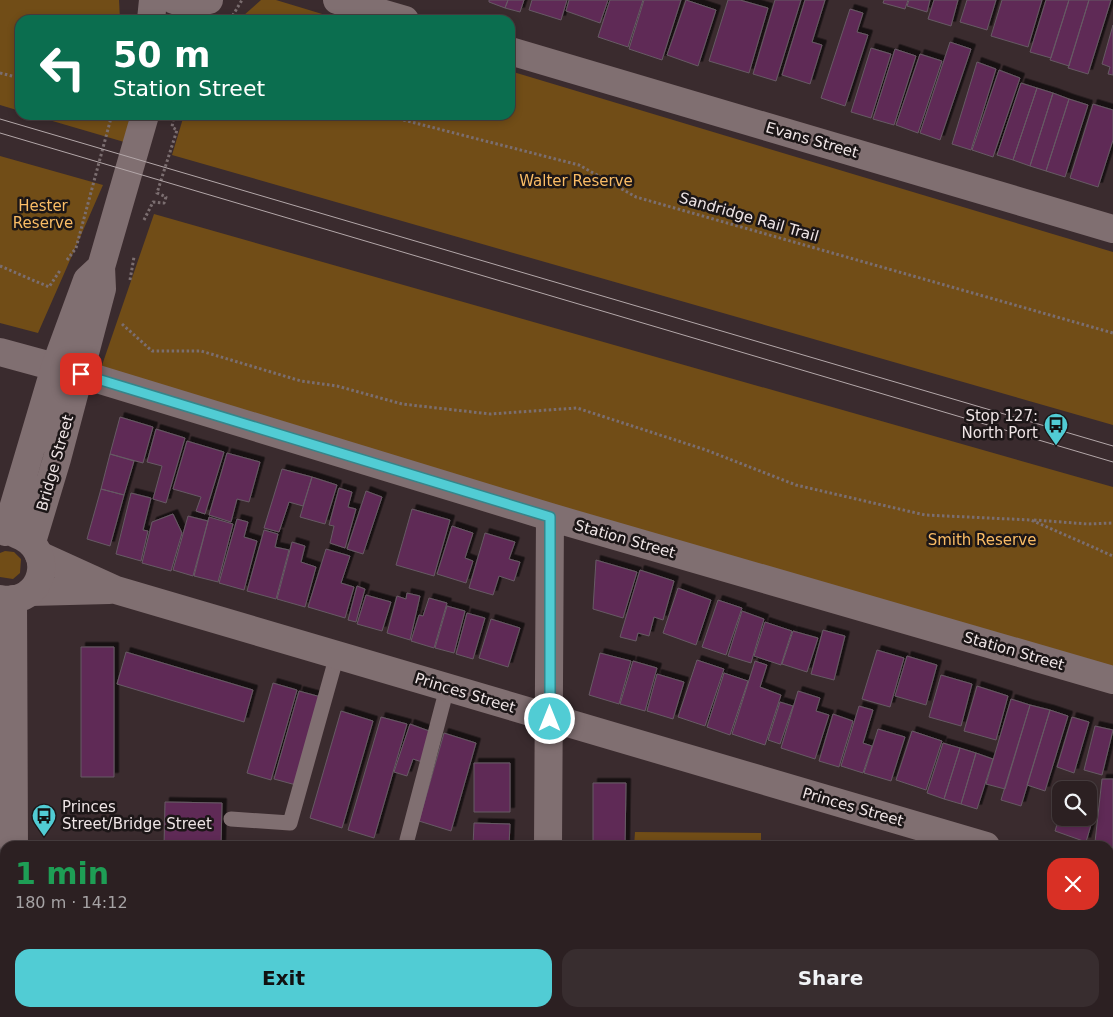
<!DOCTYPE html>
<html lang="en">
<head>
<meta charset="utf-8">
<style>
	:root { --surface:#2c2022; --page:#382d2f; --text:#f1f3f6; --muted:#a6a3a5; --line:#483e40; --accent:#51ccd4 }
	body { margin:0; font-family:"DejaVu Sans",sans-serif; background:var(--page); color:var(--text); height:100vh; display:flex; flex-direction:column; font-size:19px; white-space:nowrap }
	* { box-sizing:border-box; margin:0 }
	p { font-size:16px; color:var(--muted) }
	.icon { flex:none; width:28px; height:28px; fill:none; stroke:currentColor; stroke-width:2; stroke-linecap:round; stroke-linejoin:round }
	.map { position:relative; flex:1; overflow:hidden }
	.drawer { position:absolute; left:0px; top:841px; width:1114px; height:176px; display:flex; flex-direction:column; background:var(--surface); border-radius:15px 15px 0 0; box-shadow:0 2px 8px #0003,0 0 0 1px var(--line) }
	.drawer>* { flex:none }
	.banner { position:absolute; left:15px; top:15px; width:500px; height:105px; border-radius:15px; box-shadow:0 2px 8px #0003,0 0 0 1px var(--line); background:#0b6e4f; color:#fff; overflow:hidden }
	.buttons { position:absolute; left:1052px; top:781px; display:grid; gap:10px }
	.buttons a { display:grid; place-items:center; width:45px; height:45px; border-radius:10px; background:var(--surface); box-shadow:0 2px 8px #0003,0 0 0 1px var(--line); font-size:25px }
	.pin { position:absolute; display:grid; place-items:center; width:42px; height:42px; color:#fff; margin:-21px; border-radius:10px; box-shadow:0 2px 8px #0006 }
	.me { position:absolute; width:55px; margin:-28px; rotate:0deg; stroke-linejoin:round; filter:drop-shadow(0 0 4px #0008) }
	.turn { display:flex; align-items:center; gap:18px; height:105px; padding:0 15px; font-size:22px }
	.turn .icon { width:65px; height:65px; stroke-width:2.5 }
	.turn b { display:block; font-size:35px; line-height:42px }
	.round { display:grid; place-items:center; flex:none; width:52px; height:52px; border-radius:15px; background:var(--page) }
	.overview { display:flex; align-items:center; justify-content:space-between; height:85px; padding:0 15px }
	h1 { font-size:30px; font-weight:600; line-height:38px; color:#1e9e55 }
	.button { display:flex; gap:10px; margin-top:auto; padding:10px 15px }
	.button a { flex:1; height:58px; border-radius:15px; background:var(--accent); color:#111; font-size:20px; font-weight:600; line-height:58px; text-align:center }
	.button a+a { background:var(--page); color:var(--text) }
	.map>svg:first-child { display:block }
	.green { fill:#714d17 }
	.building { fill:#5f2b57; stroke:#675a64; filter:url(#shadow) }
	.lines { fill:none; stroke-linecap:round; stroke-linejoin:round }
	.path { stroke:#7b6e70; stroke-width:3; stroke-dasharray:2.5 2.5; stroke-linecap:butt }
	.lane { stroke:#806f71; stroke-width:15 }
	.street { stroke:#806f71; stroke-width:28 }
	.secondary { stroke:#806f71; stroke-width:28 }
	.tram { stroke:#b3a7a9; stroke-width:1 }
	.route-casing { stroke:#35858a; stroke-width:12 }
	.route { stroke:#51ccd4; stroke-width:9 }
	.labels { text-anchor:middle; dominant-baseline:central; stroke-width:5; stroke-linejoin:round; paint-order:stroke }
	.street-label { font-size:15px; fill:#eee4e5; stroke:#1c1617 }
	.park-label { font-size:15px; fill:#fabc65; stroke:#1c1617 }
	.poi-label { font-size:15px; fill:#eee4e5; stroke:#1c1617; text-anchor:end }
</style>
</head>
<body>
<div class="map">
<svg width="1113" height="1017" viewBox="0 0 1113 1017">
	<defs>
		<filter id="shadow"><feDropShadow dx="4.5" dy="-4.5" stdDeviation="0" flood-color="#0009"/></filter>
	</defs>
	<rect width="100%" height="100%" fill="#3a2b2e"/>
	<path class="green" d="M0,0H119L120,20H20V111L0,105Z
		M261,0H276L342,20H231L243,16Z
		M510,71L1113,252V425L172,155L184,115H510Z
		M32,115H128L131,144Z
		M0,156L103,185L38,333L0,323Z
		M154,214L1113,487V668L99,374Z
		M5,551L14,552L21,559L20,573L13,579L0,577V553Z
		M635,832L761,833V846H634Z"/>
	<path class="building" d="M489,0H508L505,8L489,2Z
		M508,0H524L520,12L505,8Z
		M532,0H567L561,20L529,10Z
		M569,0H608L600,23L566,11Z
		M610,0H643L628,47L598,37Z
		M644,0H681L662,60L629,49Z
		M686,0L716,10L698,66L667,55Z
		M728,0H740L768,8L749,73L709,61Z
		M775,0H801L776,81L753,74Z
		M805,0H825L812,42L822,45L810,84L782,75Z
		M884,0H908L905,9L883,3Z
		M909,0H930L927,12L907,6Z
		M934,0H958L951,26L928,19Z
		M967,0H996L987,30L960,22Z
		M1002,0H1042L1028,47L991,36Z
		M1046,0H1069L1051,58L1030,52Z
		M1069,0H1089L1069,66L1050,60Z
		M1089,0H1111L1088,74L1068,68Z
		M850,9L863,13L857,32L868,35L845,106L821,98Z
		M1113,25V75L1108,74L1110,67L1102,64Z
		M950,42L971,49L940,140L920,133Z
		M871,48L891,54L871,118L851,112Z
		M895,49L916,56L894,125L873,119Z
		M920,54L942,61L918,133L896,125Z
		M977,62L996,69L971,150L952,144Z
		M999,70L1020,78L993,157L972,150Z
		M1021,83L1037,88L1013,160L997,155Z
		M1037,88L1053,93L1030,166L1013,160Z
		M1053,93L1069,99L1046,171L1030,166Z
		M1069,99L1088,105L1065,177L1046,171Z
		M1093,104L1113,110V140L1098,187L1070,178Z
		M120,417L153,427L143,463L110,454Z
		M156,429L185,438L166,503L153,499L162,466L147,462Z
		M187,441L224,452L205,514L196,511L201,497L173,489Z
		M227,453L260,462L249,502L237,499L231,522L209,515Z
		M110,454L134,461L124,495L101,489Z
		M282,469L312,477L303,506L289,502L279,532L264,528Z
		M312,477L337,485L325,524L300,517Z
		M339,488L352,492L348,507L356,509L345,548L330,543L334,526L329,525Z
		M101,489L124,495L110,546L87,539Z
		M366,491L382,497L363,554L347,549Z
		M131,493L151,498L143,530L148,531L141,561L116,554Z
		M412,509L450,520L434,576L396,565Z
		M173,514L182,533L171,571L142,563L152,522Z
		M188,516L208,521L193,576L173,570Z
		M209,517L233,524L218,582L194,576Z
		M237,519L248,522L244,537L257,541L244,590L219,583Z
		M452,526L473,533L465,558L473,561L466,583L437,574Z
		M264,530L278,534L275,547L289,550L276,599L247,591Z
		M485,533L515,542L509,559L520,562L514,581L499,576L493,595L469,588Z
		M292,542L305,546L301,562L316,567L305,607L277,599Z
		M326,549L350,556L341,583L354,587L345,618L308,607Z
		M596,560L637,572L623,618L593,609Z
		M640,570L674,581L663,620L654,617L649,636L638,633L636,641L620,637Z
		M357,586L365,589L356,622L348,620Z
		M678,588L711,600L696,645L663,633Z
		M407,593L420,596L410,640L387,633L397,596L406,599Z
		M366,595L391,602L382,631L357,624Z
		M429,598L447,603L434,648L411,641L419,615L423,616Z
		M718,600L742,608L726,655L702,647Z
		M447,606L465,611L454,653L435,648Z
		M742,611L764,619L751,663L728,656Z
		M467,613L485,618L473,659L456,654Z
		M491,619L520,628L508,667L479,658Z
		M765,622L792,631L781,665L754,656Z
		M823,630L845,636L834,680L811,674Z
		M793,631L818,638L807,672L782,664Z
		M81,647H114V777H81Z
		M877,650L904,658L890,707L862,699Z
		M126,652L253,690L244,722L117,684Z
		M600,653L631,661L619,704L589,695Z
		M907,656L937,665L926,705L895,696Z
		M697,660L724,669L705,726L678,717Z
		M633,661L657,668L645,711L620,704Z
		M755,661L767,665L760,687L781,695L765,745L732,734Z
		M724,673L748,681L730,735L707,727Z
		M657,674L684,682L673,719L647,711Z
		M941,675L972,684L961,726L929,717Z
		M273,683L297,690L271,780L247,773Z
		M977,686L1008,696L996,740L964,731Z
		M299,691L321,697L296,785L274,779Z
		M798,691L820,698L816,711L829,715L815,759L781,748Z
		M1011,699L1030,705L1005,789L986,784Z
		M780,702L793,706L780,744L768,740Z
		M1030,705L1050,710L1021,806L1001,800Z
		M859,706L873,710L863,743L872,746L863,773L841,766Z
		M1050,710L1068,716L1045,791L1027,785Z
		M341,711L373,721L342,828L310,818Z
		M833,714L853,721L839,767L819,761Z
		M381,717L407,724L374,838L348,830Z
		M1072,717L1089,722L1074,773L1057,767Z
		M410,724L432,732L422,762L413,759L407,776L394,772Z
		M1095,726L1113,730L1102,775L1084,770Z
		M878,729L905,737L891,781L864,773Z
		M912,731L942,741L926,790L896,780Z
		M444,733L476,743L451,831L419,821Z
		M943,743L960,748L944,799L927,793Z
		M960,748L976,753L961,804L944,799Z
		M976,753L993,759L977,809L961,804Z
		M474,763H510V812H474Z
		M1102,779H1113V848L1095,842Z
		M593,783H626L625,846H593Z
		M165,802L222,803L221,846H164Z
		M1061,811V818H1093L1086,842L1055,831Z
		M474,823L510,824L509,846H473Z"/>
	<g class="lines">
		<path class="path" d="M117,20L125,16
			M230,20L242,0
			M0,73L20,78
			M384,115L579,165L636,197L1113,333
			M144,220L153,202L164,203L166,197L157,193L177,130L172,127L174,115
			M67,260L76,248L111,118L109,115
			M0,266L49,287L61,269
			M130,280L134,257
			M122,324L152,351H201L301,381L337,386L402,404L490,414L577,408L706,450L796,485L925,515L1031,520L1113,556
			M1034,520L1088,524L1113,523"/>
		<path class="lane" d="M231,819L290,823L337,655
			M407,840L447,688"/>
		<path class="street" d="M337,0L405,20
			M510,51L1113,229
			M0,352L55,367
			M81,374L550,517L1113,680
			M39,555L116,590L986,846
			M30,592L109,590
			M548,846L550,517
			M1109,882L1113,883
			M1109,999H1113
			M545,1017V1012"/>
		<path class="secondary" d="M174,0L189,5L209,0
			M151,20L153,0
			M6,532L55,367L87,280L101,267
			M32,542L57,459L102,289L101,267L145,115
			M0,599C44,607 58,549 16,534
			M13,599L14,846
			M0,995L5,996"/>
		<path class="tram" d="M0,119L1113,446
			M0,133L1113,462"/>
	</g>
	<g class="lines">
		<defs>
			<path id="route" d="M81,374L550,517V719"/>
		</defs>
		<use href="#route" class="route-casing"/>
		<use href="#route" class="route"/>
	</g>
	<defs>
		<symbol id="bus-pin" viewBox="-11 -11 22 30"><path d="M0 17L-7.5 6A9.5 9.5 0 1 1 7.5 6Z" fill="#51ccd4" stroke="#1c1617"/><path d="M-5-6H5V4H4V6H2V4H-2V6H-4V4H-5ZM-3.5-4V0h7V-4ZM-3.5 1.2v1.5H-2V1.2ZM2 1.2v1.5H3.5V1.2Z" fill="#111"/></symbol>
	</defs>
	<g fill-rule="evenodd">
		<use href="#bus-pin" x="1042" y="411" width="28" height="38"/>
		<use href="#bus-pin" x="30" y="802" width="28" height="38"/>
	</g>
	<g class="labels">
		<g class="street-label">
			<text transform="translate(812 140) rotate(16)">Evans Street</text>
			<text transform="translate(749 217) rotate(16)">Sandridge Rail Trail</text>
			<text transform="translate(55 463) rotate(-74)">Bridge Street</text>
			<text transform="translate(625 539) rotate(16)">Station Street</text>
			<text transform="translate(1014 651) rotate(16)">Station Street</text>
			<text transform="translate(465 693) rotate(17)">Princes Street</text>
			<text transform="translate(853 807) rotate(16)">Princes Street</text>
		</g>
		<g class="park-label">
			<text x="576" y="181">Walter Reserve</text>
			<text x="43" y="206">Hester<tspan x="43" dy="17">Reserve</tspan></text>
			<text x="982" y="540">Smith Reserve</text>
		</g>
		<g class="poi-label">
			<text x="1038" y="416">Stop 127:<tspan x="1038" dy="17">North Port</tspan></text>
			<text x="62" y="807" text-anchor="start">Princes<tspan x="62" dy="17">Street/Bridge Street</tspan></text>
		</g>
	</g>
</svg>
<div class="buttons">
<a><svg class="icon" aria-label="search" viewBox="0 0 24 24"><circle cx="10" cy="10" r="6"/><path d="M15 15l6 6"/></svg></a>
</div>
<div class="pin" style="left:81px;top:374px;background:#d93025"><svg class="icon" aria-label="arrive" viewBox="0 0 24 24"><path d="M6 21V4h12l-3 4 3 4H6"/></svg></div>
<svg class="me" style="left:550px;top:719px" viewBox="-20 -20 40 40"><circle r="17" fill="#51ccd4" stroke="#fff" stroke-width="3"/><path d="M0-11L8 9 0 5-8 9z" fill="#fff"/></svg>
<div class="banner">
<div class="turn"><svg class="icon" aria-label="left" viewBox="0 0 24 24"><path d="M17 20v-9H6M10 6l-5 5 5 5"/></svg><div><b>50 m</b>Station Street</div></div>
</div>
<section class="drawer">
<div class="overview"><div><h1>1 min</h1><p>180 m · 14:12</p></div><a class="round" style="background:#d93025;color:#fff"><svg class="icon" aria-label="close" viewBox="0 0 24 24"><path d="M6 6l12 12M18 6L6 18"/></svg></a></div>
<div class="button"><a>Exit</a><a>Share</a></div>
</section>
</div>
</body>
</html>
